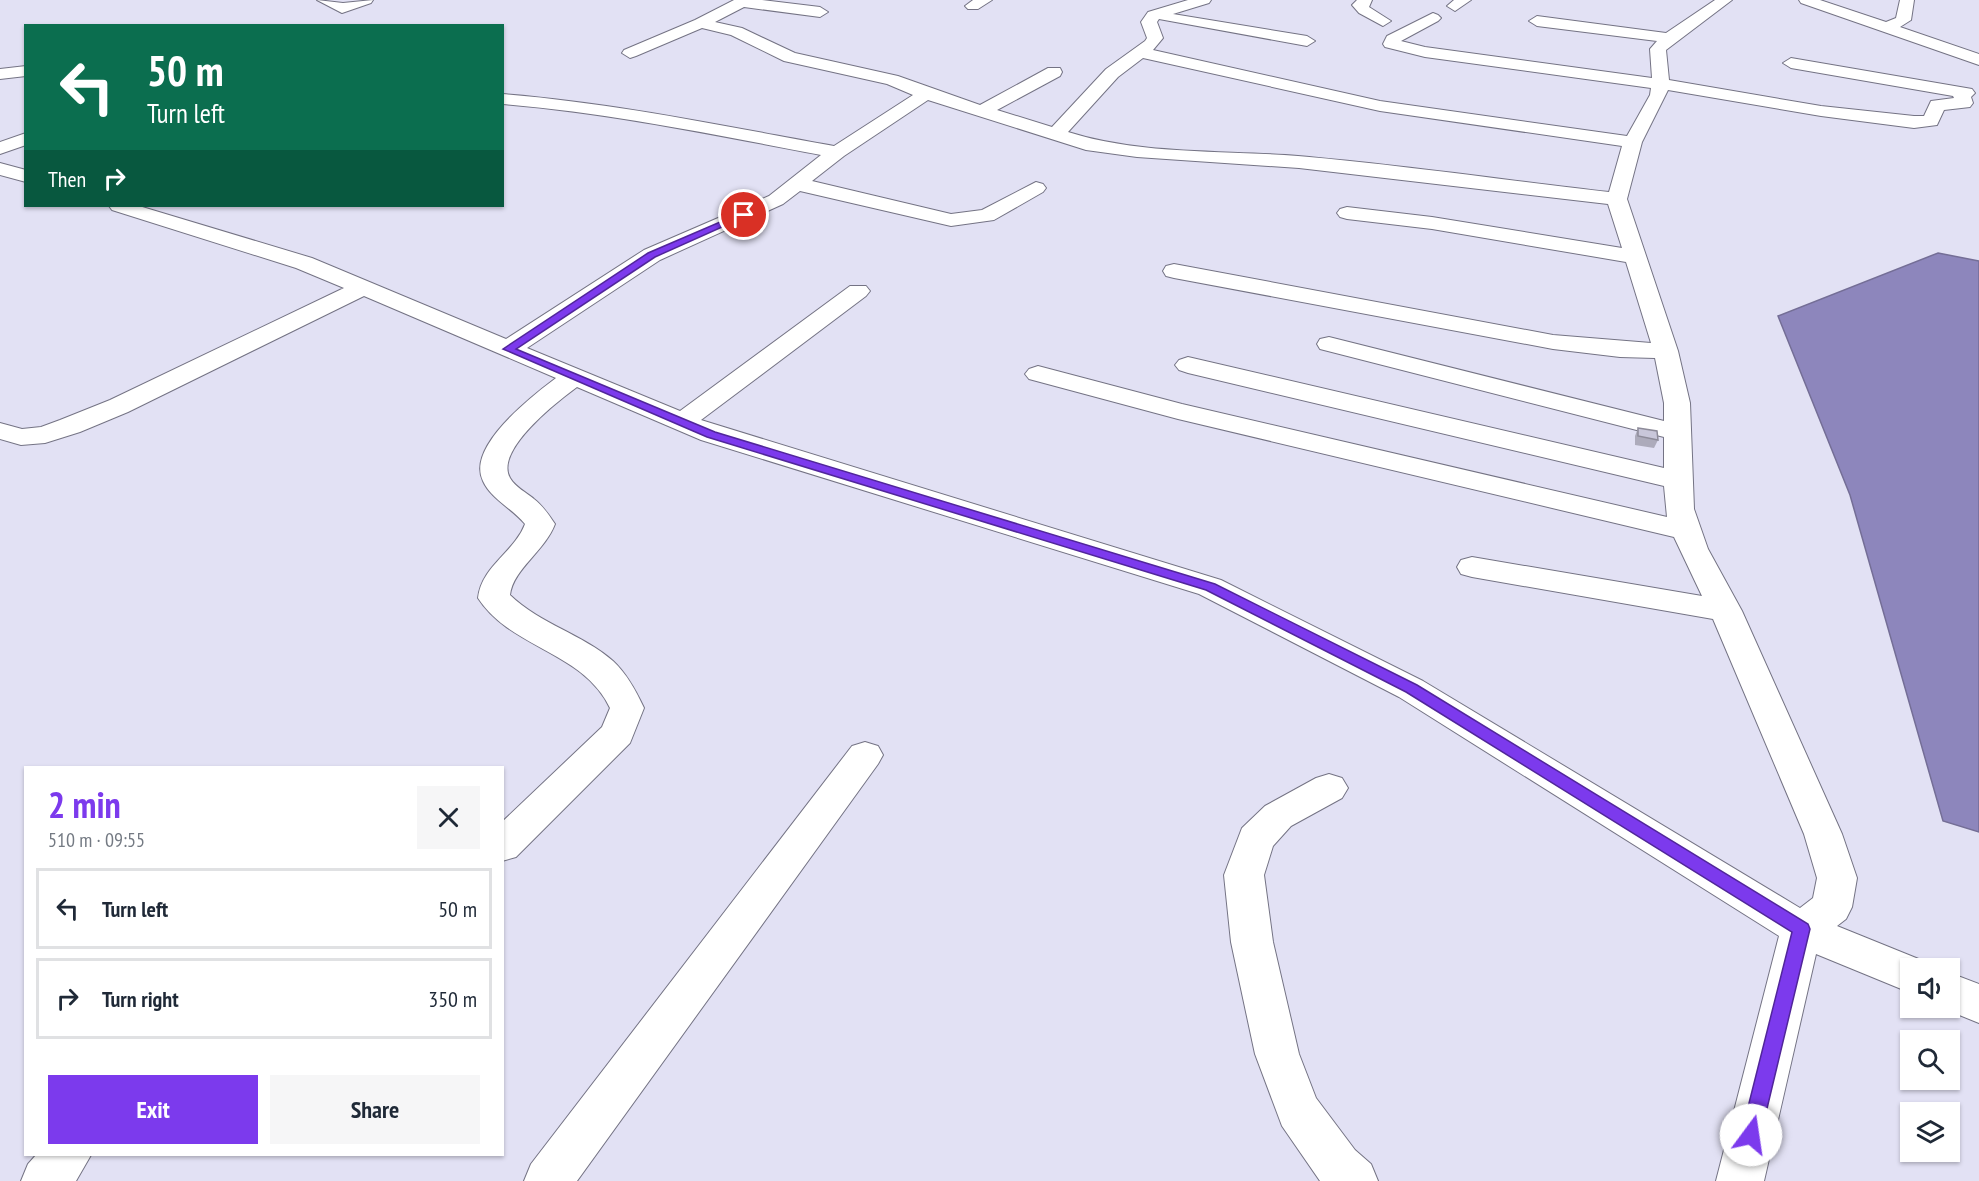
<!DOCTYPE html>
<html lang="en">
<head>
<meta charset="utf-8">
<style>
	:root { --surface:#fff; --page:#f6f6f7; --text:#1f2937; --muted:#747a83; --line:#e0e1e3; --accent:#7c3aed }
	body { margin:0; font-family:"PT Sans Narrow",sans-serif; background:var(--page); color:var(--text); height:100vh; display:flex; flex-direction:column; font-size:22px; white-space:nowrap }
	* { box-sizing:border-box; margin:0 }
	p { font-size:20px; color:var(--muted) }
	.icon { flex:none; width:33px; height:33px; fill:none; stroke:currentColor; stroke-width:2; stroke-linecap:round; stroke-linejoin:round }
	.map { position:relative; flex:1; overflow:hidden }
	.panel { position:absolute; left:24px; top:766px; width:480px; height:390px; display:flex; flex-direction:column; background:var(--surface); border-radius:0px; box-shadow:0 2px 4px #0004 }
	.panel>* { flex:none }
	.hud { position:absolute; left:24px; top:24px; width:480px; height:183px; border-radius:0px; box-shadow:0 2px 4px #0004; background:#0b6e4f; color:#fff; overflow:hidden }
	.buttons { position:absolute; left:1900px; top:958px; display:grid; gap:12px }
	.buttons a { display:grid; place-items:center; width:60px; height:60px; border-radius:0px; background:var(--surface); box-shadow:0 2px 4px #0004; font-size:30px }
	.pin { position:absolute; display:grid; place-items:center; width:51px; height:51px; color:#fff; margin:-26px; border:3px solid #fff; border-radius:50%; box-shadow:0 2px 6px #0007 }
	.me { position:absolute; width:66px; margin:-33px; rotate:14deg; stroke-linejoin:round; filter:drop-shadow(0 0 4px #0008) }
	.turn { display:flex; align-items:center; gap:21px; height:126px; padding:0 24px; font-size:27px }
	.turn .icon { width:78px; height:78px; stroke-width:2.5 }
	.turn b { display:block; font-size:42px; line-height:51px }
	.then { display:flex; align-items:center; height:57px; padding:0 24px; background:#0003; gap:12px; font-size:22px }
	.round { display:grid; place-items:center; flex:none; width:63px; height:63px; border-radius:0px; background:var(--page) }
	.head { display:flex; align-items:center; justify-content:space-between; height:102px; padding:0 24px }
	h1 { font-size:36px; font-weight:700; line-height:45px; color:var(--accent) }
	.cta { display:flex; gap:12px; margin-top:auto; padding:12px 24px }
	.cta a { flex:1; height:69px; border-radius:0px; background:var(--accent); color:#fff; font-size:24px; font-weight:700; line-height:69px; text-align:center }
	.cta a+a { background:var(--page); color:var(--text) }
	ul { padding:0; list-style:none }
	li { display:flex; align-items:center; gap:18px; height:81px; margin:0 12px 9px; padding:0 12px; border:3px solid var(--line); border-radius:0px }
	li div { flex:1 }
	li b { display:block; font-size:22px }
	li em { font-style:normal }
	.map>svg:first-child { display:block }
	.water { fill:#8d86bc; stroke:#746e96; stroke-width:1.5 }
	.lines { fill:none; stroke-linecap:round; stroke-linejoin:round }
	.minor-casing { stroke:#747384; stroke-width:2 }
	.minor { fill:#fff; fill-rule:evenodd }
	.wall { fill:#adabbb }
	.building { fill:#c9c7da; stroke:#8d8b99; stroke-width:1.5 }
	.route { fill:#7c3aed; stroke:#51269a; stroke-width:1.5 }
</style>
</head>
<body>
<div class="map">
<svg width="1979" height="1181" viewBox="0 0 1979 1181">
	<rect width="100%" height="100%" fill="#e2e1f4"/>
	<path class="water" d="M1938,253L1979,261V832L1943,821L1850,495L1778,316Z"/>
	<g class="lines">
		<defs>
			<path id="minor" d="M317,0L343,3L373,0L371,3L342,13Z
				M734,0H762L820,7L828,12L820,17L744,7L715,22L742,28L795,53L898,76L980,105L1048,68H1060L1062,72L1060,76L997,110L1052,127L1106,69L1145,41L1147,38L1141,22L1148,12L1188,0H1211L1209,3L1173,14L1307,36L1315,41L1307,46L1159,19L1157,22L1163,38L1153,50L1380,101L1627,136L1650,95L1651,88L1425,57L1385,47L1383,44L1387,36L1433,13L1438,15L1441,18L1438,21L1401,41L1425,47L1652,78L1650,49L1657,41L1537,26L1529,21L1537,16L1666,33L1715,0H1732L1666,50L1669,80L1821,106L1914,116H1924L1931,101L1954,98L1953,96L1791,68L1783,63L1791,58L1972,89L1975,93L1971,97L1973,103L1970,107L1944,110L1937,125L1914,128L1821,116L1668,90L1642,142L1627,199L1678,351L1690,403L1694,509L1708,549L1742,611L1842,834L1857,878L1852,907L1846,919L1837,926L1926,962L1929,969H1911V993L1816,954L1764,1181H1716L1779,936L1399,697L1199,594L701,440L577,387C558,401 494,450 510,478C515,487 527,493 534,499C543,506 549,515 555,524C545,551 513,569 510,595C540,624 582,634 613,661C627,674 636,691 644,708L630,743L516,857L502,861V822L602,727L610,708C583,651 511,649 478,598C482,565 514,553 525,524C513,509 491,499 483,481C466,447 532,396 556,378L364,296L128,412L80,432L45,443L21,445L0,439V423L22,429L41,427L60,420L110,400L344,288L296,268L112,210L109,206H139L312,258L506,339L644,250L769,196L821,155C716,135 610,113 502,104V94C614,103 724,126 834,146L913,95L887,84L784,61L731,35L702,28L636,56L630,58L622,53L624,50L695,20ZM1143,58L1380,111L1622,146L1609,192C1505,180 1401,165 1298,156C1222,150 1140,155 1068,132L1118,77ZM928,100L1086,150L1137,157L1299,168L1608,204L1622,248L1432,217L1347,207L1340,209L1337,213L1340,217L1347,219L1432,229L1626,262L1651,343L1553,335L1174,264L1166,266L1163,271L1166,276L1174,278L1553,349L1620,357L1655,358L1664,403V421L1329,337L1320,339L1317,344L1320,349L1664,437V468L1188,357L1179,360L1175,365L1179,370L1188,373L1664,486L1667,517L1182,404L1038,366L1029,369L1025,374L1029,379L1178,419L1674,537L1702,596L1472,557L1461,560L1457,567L1461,574L1472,577L1713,619L1804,834L1817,878L1813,898L1800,908L1423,681L1221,580L701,420L866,296L870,291L866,286H850L680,411L527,348L660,260L783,204L800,191L951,226L994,220L1043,192L1046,188L1043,184L1036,182L982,210L951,214L812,181L844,156Z
				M973,0H992L978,9H968L965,6Z
				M1357,0H1372L1369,7L1391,21L1383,26L1359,13L1352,5Z
				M1454,0H1471L1455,11L1447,6Z
				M1799,0H1820L1886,22L1896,18L1900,0H1914L1911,20L1900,27L1979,54V65L1801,3Z
				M26,66V76L0,79V69Z
				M26,133V145L0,154V142Z
				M0,163L26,170V182L0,175Z
				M865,742L878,746L883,755L878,764L577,1181H524L531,1164L852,746Z
				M1329,774L1342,778L1348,788L1342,798L1291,826L1273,846L1264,875L1273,942L1299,1054L1316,1098L1355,1150L1371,1164L1378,1181H1320L1282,1126L1255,1054L1231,942L1224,875L1242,828L1265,806L1316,778Z
				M1950,973L1979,984V1023L1942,1008H1950Z
				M36,1155H91L76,1181H21L28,1164Z"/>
		</defs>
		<use href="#minor" class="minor-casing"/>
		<use href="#minor" class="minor"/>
	</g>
	<path class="wall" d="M1638,428L1658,440L1654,448L1635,445V436Z"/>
	<path class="building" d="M1638,428L1657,431L1658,440L1638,436Z"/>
	<path class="route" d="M741,213L749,215L655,257L516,349L715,432L1215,584L1417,685L1808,924L1810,929L1759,1142L1751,1145L1744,1142L1741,1135L1792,932L1406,692L1206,590L707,437L503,349L648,253Z"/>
</svg>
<div class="buttons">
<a><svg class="icon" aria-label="sound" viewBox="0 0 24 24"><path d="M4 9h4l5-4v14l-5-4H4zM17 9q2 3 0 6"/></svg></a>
<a><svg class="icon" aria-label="search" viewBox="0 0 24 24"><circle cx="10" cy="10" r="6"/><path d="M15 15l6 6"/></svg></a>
<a><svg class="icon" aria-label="layers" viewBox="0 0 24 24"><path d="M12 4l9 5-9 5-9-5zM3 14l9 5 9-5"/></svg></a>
</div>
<div class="pin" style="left:744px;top:215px;background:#d93025"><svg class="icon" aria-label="arrive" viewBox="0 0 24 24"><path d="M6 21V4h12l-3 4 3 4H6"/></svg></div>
<svg class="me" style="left:1751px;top:1135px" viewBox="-20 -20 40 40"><circle r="19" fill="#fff"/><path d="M0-13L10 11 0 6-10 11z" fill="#7c3aed"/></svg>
<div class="hud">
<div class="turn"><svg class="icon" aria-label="left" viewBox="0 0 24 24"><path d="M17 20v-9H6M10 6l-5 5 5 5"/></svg><div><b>50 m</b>Turn left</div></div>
<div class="then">Then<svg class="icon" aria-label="right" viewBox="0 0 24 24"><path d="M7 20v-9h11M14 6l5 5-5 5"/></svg></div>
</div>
<section class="panel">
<div class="head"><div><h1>2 min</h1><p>510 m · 09:55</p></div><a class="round"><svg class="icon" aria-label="close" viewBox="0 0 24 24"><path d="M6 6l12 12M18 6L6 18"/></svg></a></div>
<ul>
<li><svg class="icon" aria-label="left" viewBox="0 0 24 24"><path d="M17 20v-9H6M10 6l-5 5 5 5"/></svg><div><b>Turn left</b></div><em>50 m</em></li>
<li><svg class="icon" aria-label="right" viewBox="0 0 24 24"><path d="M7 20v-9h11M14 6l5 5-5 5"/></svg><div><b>Turn right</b></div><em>350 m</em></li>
</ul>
<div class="cta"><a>Exit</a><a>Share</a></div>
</section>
</div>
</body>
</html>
